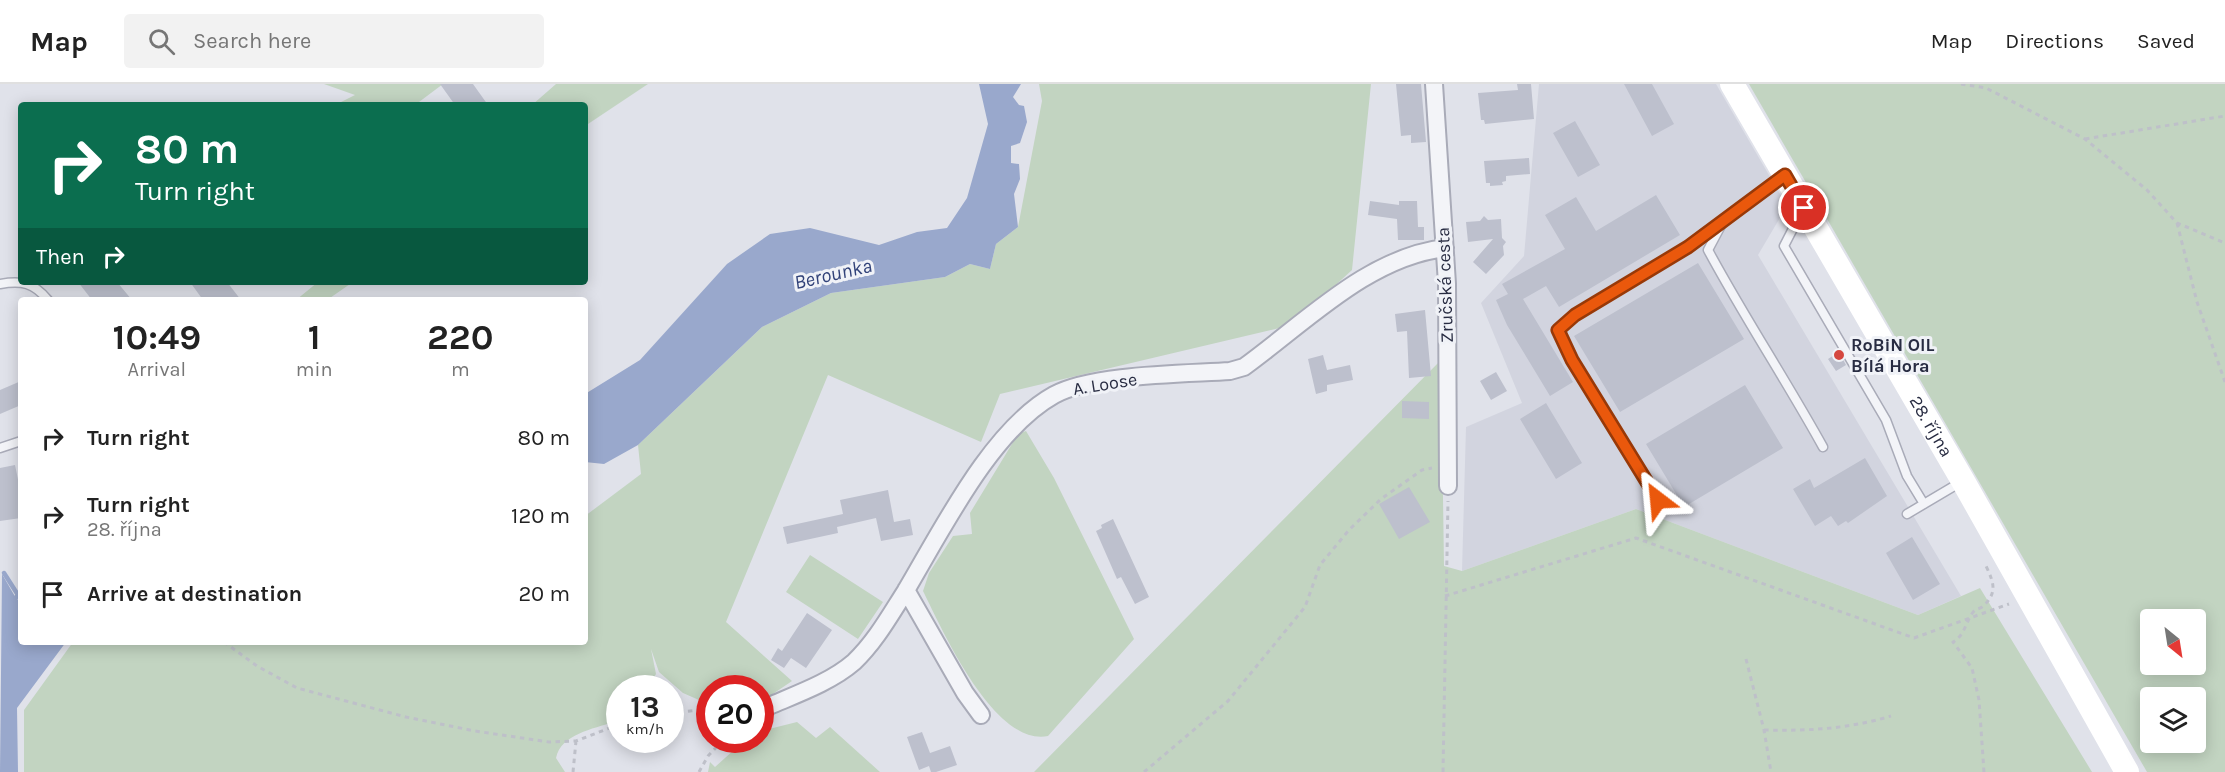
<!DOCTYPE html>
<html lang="en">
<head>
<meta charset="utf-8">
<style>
	:root { --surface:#fff; --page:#f2f2f2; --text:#222; --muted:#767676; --line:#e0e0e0 }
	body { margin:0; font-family:Karla,sans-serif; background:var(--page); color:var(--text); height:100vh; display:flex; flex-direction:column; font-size:22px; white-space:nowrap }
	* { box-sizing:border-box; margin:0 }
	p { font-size:20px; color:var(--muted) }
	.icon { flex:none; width:33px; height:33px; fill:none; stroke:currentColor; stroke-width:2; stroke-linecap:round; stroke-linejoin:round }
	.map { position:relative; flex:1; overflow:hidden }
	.side { position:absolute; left:18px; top:213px; width:570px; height:348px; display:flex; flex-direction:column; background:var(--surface); border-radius:6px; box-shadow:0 3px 15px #0003 }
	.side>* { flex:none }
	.banner { position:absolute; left:18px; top:18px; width:570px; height:183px; border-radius:6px; box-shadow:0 3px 15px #0003; background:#0b6e4f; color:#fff; overflow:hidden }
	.needle { width:39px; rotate:150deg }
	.fabs { position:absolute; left:2140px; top:525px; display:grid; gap:12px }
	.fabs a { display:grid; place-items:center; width:66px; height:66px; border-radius:6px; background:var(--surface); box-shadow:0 3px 15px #0003; font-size:30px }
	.speed { position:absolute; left:606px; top:591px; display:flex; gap:12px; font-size:30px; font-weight:700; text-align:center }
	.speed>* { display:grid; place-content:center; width:78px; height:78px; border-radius:50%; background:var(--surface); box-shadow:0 3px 15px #0003; line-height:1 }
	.speed small { font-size:15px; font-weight:400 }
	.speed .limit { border:9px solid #d22; background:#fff; color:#111 }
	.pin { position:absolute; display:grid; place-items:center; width:51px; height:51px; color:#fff; margin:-26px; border:3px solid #fff; border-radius:50%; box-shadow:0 2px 6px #0007 }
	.me { position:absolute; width:66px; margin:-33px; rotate:331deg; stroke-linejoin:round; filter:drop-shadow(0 0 4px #0008) }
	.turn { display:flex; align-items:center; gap:21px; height:126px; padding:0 18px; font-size:27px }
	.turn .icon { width:78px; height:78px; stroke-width:2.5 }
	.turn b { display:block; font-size:42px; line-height:51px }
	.then { display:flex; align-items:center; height:57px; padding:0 18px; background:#0003; gap:12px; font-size:22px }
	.eta { display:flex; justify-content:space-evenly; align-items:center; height:102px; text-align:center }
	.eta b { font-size:36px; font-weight:700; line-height:42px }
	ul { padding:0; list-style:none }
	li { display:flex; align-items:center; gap:18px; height:78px; padding:0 18px }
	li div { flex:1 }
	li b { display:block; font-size:22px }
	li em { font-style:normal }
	header { display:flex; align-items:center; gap:36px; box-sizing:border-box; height:84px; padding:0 30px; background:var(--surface); border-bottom:2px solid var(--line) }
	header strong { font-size:28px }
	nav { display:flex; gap:33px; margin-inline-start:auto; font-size:21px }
	.search { width:420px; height:54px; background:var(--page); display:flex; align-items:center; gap:15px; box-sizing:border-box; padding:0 21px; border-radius:6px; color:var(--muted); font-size:22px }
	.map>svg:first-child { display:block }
	.built { fill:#d2d4df }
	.green { fill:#c2d4c1; fill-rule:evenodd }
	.water { fill:#99a8cc }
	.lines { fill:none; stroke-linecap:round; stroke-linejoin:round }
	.stream { stroke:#99a8cc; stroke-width:4.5 }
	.building { fill:#bdc0cd }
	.service-casing { stroke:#a9abb8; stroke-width:11 }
	.minor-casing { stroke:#a9abb8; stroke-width:20 }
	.path { stroke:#bec0c9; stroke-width:3; stroke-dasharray:4.5 4.5; stroke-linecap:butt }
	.service { stroke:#f3f4f8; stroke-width:8 }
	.minor { stroke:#f3f4f8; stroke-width:16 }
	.secondary { stroke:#fff; stroke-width:24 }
	.route-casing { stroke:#983908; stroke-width:15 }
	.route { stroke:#ea580c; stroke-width:10 }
	.poi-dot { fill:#d5473f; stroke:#f0f2f7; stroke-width:2 }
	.labels { text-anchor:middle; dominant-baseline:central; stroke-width:6; stroke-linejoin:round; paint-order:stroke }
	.street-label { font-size:18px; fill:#282c42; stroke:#f0f2f7 }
	.poi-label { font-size:18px; font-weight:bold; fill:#282c42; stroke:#f0f2f7; text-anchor:start }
	.water-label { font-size:20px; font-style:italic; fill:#304178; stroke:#f0f2f7 }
</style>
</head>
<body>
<header>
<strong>Map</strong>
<div class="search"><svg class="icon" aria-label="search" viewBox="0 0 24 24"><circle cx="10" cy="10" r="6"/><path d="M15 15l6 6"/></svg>Search here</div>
<nav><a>Map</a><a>Directions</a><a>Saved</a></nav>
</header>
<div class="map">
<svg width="2225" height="688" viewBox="0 0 2225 688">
	<rect width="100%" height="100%" fill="#e0e2ea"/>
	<path class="built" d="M1539,0H1716L1787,122L1758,171L1961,512L1918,531L1636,425L1462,487L1466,343L1522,319L1481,219L1524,172Z"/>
	<path class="green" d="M324,0H443L415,21H335L355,11Z
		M556,0H648L585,42V21H532Z
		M1039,0H1371L1352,186L1292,241L1000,310L981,358L828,291L726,538L792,597L764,616H761L760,604H710L708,620L683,609L659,588L651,565L656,590L647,604H620L619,633L614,638C593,645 561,650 556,674L565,688H24V626L73,558H585V432L641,390L638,361L762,243L831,209L945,193L970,180L990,185L996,160L1018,143L1042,17Z
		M1749,0H2225V688H2147ZM2151,536H2196V580H2151ZM2151,614H2196V658H2151Z
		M318,198H353L327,216H296Z
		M1441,276L1444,482L1462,487L1636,425L1918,531L1980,504L2092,688H1034Z
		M1026,347L1054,394L1134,555L1048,652C994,663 942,545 923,507L929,489L953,452L972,450L970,429L1018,350Z
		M810,471L883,518L858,555L786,508Z
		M797,638L816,654L830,643L880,688H708L710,678L715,683L745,656H760L761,647Z"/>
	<path class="water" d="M979,0H1021L1013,13L1019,21L1024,22L1027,38L1020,59L1011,62V79L1019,80L1020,95L1014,110L1018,143L996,160L990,185L970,180L945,193L831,209L762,243L638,361L604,380L585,378V310L640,276L727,180L770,150L810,144L879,161L917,148L947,144L967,114L988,40Z
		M2,490L17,516L21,512V558H66L17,624L18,688H0Z"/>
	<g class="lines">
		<path class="stream" d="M4,489L18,511L14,516"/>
	</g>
	<path class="building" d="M440,0H473L488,21H455Z
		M1396,0H1421L1426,58L1411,59V51L1401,52Z
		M1517,0H1531L1534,35L1485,40L1484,36H1481L1478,9L1518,6Z
		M1624,0H1652L1674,40L1652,52Z
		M1575,37L1600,81L1578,93L1553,49Z
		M1529,74L1530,90L1506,92V97L1502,98L1503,101L1490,102V99H1486L1484,77Z
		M1656,111L1680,151L1559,223L1546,202L1523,215L1573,298L1550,312L1507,241L1496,216L1508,210L1502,200L1565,165L1545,131L1576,113L1596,147Z
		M1370,117L1399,121V117H1417L1418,143H1424V156H1398L1397,135L1368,131Z
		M1484,132L1488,136L1501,135L1502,154L1506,158L1503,162L1504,171L1486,190L1473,178L1493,155L1468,158L1466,138L1480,137Z
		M1698,179L1744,255L1620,328L1574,252Z
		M78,198H117L132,216H92Z
		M190,198H227L241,216H203Z
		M1425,226L1431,292L1409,294L1407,247L1397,248L1395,230Z
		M1839,268L1846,281L1836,287L1828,275Z
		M1323,271L1327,286L1350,281L1353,296L1327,301V307L1316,310L1308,275Z
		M1496,288L1507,307L1491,316L1480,297Z
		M21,297V321L0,330V306Z
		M1745,301L1783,364L1684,423L1646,360Z
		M1402,317L1429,318V335L1402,334Z
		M1546,319L1582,379L1556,395L1520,335Z
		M1865,374L1887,412L1848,439L1846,437L1838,442L1831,432L1815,442L1793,405L1810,395L1814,404Z
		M15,381L21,410V434L0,437V384Z
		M1409,403L1430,438L1399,455L1379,420Z
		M888,406L894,438L910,435L913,451L881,457L876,434L837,443L838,449L787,460L783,443L843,430L840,416Z
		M1113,435L1149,513L1135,520L1121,493L1117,495L1096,447L1102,444L1101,441Z
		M1912,453L1940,500L1913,516L1886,469Z
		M807,529L832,546L806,584L791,574L784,584L771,576L778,564L782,567Z
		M922,648L930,669L950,662L957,681L936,688H931L929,682L919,686L907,653Z"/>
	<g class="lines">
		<defs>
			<path id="service" d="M1782,93L1725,134L1708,166C1744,233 1786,296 1823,363
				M1802,127L1784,162L1886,336L1907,392L1924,420
				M0,200C22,196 34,199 48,216
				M0,364L21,357
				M1658,416L1572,276L1558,246L1575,231L1688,163L1725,134
				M1907,430L1961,398"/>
			<path id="minor" d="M1434,0L1447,200L1448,402
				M906,506L965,609L981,631
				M769,622C797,610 831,598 854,578C875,558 889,533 905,508C942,446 991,346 1054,311C1092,290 1185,290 1230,287L1244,283C1305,239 1368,173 1445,164"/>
		</defs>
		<use href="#service" class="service-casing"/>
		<use href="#minor" class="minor-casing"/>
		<path class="path" d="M1961,0L1986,4L2085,55L2147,106L2177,139L2225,159
			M2085,55L2225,32
			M2177,139L2197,218L2225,298
			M1445,512L1636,454L1914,554L2009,520
			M224,558L257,582L297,604L406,633L475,647L549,658L576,657L620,640
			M1746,575L1764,646L1771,688
			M670,629L710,625
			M1764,646C1809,647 1848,645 1891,632
			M573,688L576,657
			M699,688L708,672L723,656
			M1144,688L1228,617L1305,523L1320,481L1349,446L1381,415L1422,386L1432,384
			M1443,688L1448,417
			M1984,688L1979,616L1972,584L1953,558C1966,550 1965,538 1974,527C1976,525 1979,525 1982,523C1998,509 1994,499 1986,482"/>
		<use href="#service" class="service"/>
		<use href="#minor" class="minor"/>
		<path class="secondary" id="s1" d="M1732,0L1963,397L2127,688"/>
	</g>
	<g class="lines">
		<defs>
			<path id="route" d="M1658,416L1572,276L1558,246L1575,231L1688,163L1785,91L1804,124"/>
		</defs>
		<use href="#route" class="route-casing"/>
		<use href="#route" class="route"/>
	</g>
	<circle class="poi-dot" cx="1839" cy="271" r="6"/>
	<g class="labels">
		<g class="street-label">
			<text transform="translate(1445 201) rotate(-92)">Zručská cesta</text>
			<text transform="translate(1105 300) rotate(-9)">A. Loose</text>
			<text stroke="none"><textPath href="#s1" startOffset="396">28. října</textPath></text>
		</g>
		<g class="poi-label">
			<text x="1851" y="261">RoBiN OIL<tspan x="1851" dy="21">Bílá Hora</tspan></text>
		</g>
		<g class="water-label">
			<text transform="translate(833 190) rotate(-13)">Berounka</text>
		</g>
	</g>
</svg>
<div class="fabs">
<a><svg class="needle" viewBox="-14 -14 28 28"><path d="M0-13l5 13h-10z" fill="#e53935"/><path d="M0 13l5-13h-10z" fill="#767676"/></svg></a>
<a><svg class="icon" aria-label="layers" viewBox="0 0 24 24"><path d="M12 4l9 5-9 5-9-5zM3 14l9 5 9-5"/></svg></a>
</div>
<div class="speed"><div>13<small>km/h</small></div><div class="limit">20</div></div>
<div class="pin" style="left:1804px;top:124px;background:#d93025"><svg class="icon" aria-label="arrive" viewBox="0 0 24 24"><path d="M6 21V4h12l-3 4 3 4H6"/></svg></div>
<svg class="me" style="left:1658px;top:416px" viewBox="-20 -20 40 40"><path d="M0-17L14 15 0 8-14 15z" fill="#ea580c" stroke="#fff" stroke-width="4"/></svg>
<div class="banner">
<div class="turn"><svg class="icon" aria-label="right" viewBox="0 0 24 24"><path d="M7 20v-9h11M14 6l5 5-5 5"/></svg><div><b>80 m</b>Turn right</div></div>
<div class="then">Then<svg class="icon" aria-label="right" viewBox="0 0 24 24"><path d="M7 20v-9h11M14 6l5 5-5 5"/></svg></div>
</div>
<section class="side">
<div class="eta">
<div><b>10:49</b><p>Arrival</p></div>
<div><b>1</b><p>min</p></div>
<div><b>220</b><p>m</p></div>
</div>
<ul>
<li><svg class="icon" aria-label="right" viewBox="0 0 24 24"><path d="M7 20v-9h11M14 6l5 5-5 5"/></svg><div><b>Turn right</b></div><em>80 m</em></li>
<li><svg class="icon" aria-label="right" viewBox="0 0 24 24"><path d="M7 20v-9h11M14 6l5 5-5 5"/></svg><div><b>Turn right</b><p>28. října</p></div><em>120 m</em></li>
<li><svg class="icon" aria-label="arrive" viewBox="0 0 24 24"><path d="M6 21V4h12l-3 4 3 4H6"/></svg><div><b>Arrive at destination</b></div><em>20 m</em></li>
</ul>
</section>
</div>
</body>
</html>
